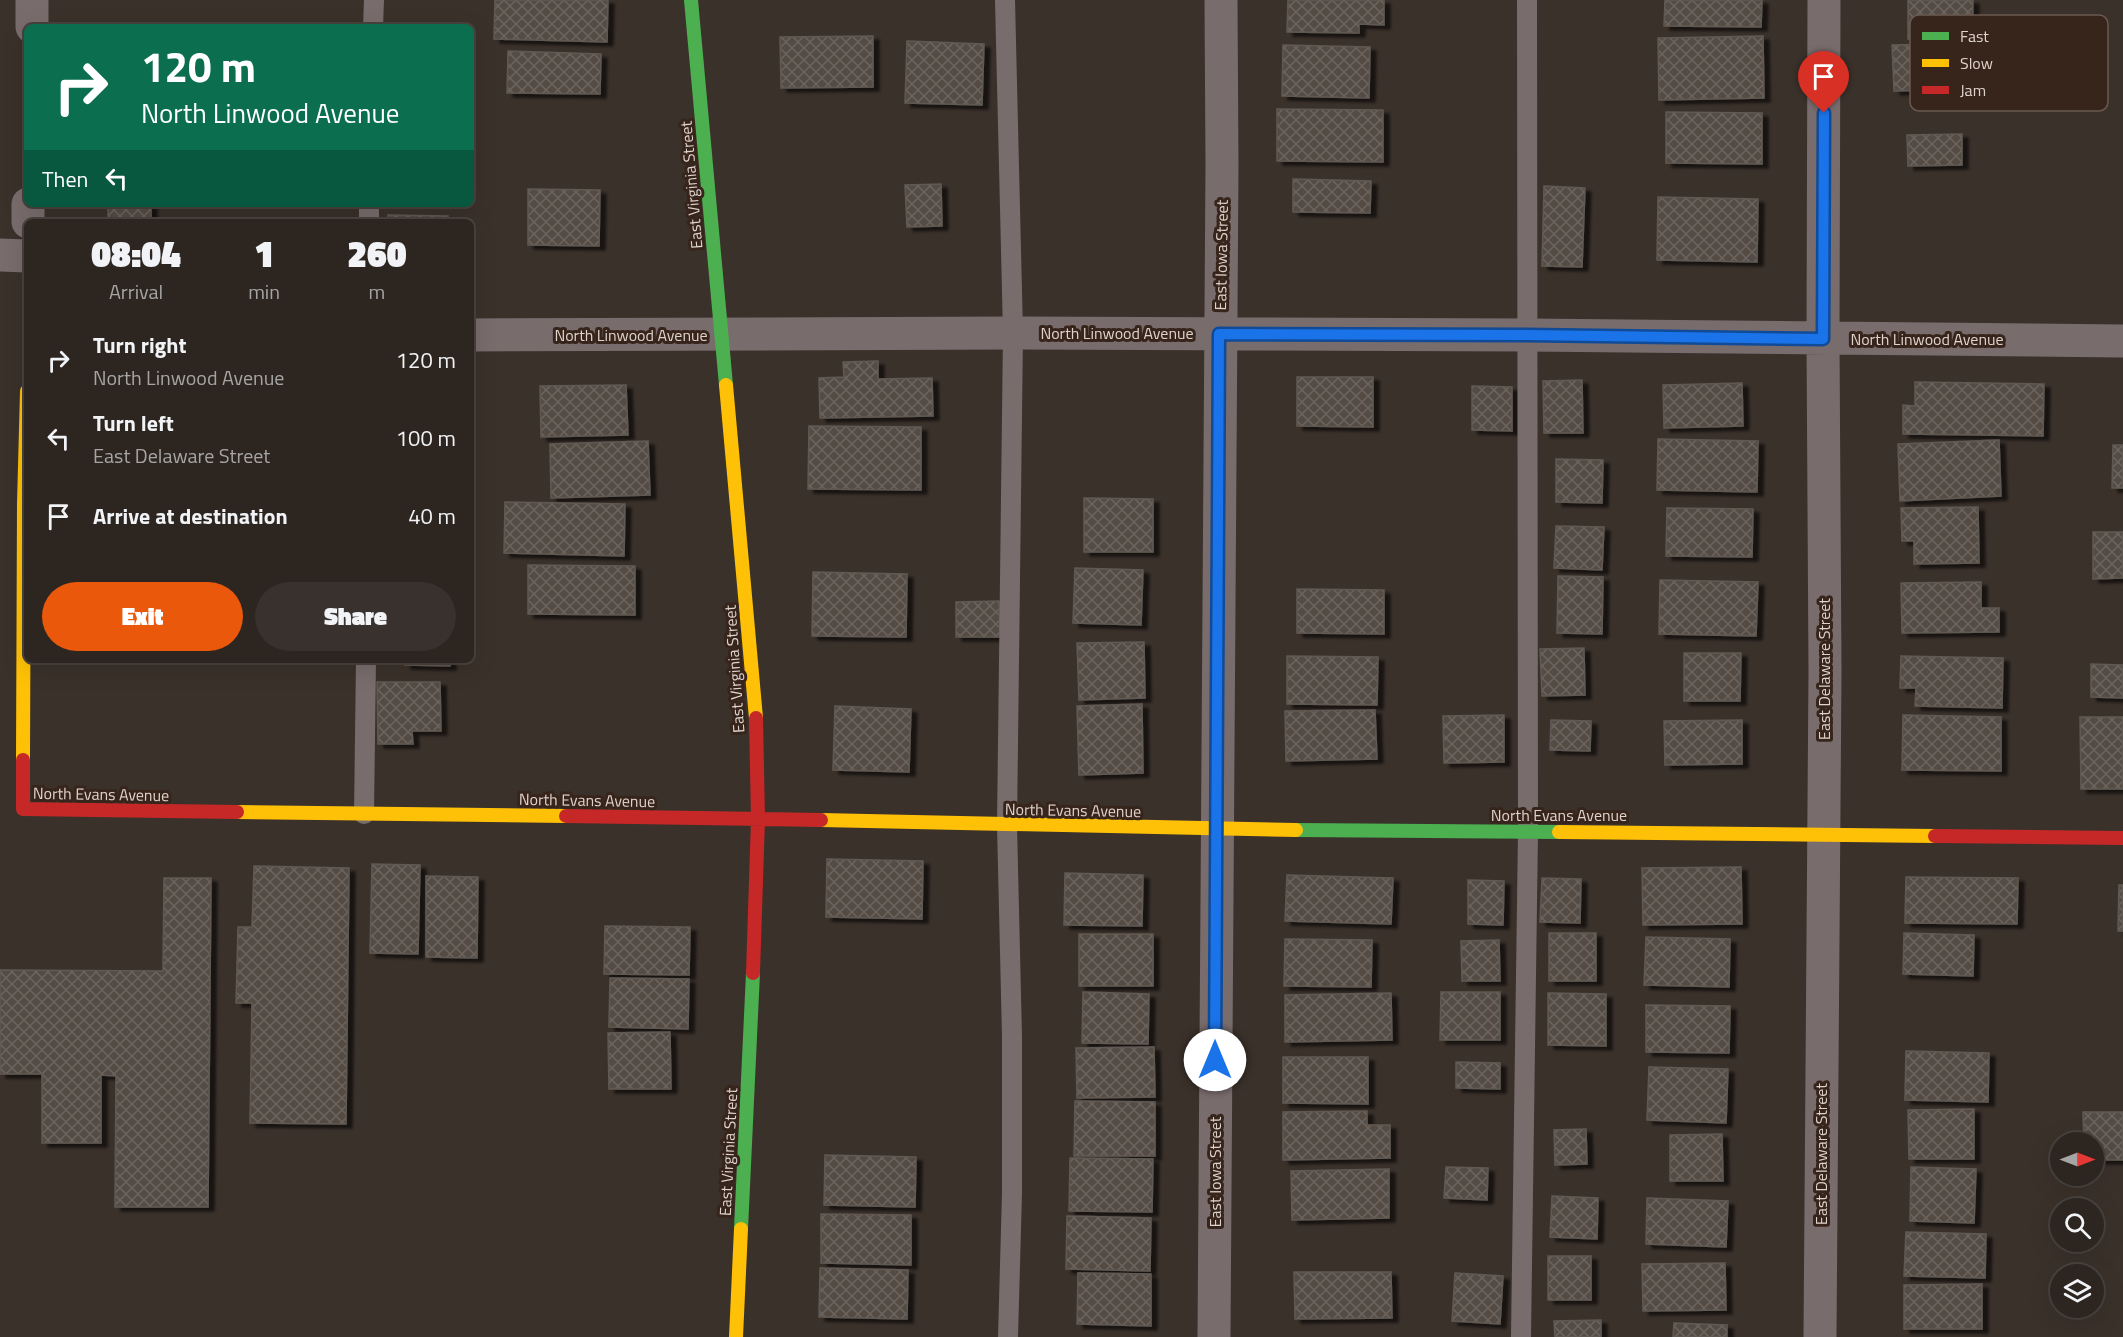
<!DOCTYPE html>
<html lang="en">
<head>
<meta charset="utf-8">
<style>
	:root { --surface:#2c2520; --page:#38312d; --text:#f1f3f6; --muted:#a6a5a5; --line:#48423e; --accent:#ea580c }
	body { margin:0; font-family:"Titillium Web",sans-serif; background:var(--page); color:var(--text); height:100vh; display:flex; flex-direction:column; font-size:22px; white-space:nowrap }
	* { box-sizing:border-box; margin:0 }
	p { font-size:20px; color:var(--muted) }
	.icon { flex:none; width:33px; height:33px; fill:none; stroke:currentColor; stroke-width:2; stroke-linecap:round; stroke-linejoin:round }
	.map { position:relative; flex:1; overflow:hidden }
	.panel { position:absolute; left:24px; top:219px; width:450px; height:444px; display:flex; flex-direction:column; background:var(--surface); border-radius:9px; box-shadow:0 6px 24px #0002,0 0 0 2px var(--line) }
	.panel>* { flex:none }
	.banner { position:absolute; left:24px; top:24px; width:450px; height:183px; border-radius:9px; box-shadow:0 6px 24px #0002,0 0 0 2px var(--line); background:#0b6e4f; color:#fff; overflow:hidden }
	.needle { width:39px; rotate:90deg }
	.tools { position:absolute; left:2050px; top:1132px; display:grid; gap:12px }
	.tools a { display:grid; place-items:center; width:54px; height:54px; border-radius:50%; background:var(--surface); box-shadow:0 6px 24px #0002,0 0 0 2px var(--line); font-size:30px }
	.pin { position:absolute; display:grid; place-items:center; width:51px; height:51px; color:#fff; margin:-62px -26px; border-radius:50% 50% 50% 0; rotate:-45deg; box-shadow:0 0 6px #0007 }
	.pin .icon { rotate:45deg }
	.me { position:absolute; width:66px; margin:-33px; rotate:0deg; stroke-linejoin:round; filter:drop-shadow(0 0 4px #0008) }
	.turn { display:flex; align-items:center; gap:21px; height:126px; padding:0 18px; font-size:27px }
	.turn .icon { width:78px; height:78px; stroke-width:2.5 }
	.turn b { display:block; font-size:42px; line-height:51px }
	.then { display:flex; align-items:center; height:57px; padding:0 18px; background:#0003; gap:12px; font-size:22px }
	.eta { display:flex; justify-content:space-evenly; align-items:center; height:102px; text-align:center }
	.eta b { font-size:36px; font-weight:800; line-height:42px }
	.cta { display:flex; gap:12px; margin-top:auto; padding:12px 18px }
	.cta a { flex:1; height:69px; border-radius:36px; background:var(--accent); color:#fff; font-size:24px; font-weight:800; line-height:69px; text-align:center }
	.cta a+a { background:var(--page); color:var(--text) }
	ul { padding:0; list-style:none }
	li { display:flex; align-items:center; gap:18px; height:78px; padding:0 18px }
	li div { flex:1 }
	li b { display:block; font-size:22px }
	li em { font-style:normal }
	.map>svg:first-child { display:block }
	.building { fill:url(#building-cross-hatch); stroke:#605953; stroke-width:1.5; filter:url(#shadow) }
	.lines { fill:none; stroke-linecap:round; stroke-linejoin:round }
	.lane { stroke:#796c6d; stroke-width:20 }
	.street { stroke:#796c6d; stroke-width:33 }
	.fast { stroke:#4caf50; stroke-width:14 }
	.slow { stroke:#ffc107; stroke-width:14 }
	.jam { stroke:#c62828; stroke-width:14 }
	.route-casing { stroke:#114b97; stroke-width:15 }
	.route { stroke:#1a73e8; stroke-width:10 }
	.labels { text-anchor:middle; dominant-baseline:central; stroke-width:6; stroke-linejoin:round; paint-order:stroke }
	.street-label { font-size:16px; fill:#dfd3cd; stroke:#37251b }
	.key { fill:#37251b; stroke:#695950; stroke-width:1.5 }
	.key-label { font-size:16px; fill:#dfd3cd }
</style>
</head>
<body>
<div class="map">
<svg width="2123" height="1337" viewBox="0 0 2123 1337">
	<defs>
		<pattern id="building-cross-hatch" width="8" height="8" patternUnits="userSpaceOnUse" patternTransform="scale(1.5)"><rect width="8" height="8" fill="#544c44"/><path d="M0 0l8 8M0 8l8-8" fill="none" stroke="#6c655e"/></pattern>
		<filter id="shadow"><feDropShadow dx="6" dy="4" stdDeviation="1.5" flood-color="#0009"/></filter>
	</defs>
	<rect width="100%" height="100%" fill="#3b312b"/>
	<path class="building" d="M495,0H608L607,42L494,39Z
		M1288,0H1384V25L1359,24V33L1287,32Z
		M1665,0H1762L1761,27L1664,26Z
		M1908,0H1973L1972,40L1908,39Z
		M873,36V87L781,88L780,37Z
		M1763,36L1764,98L1659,100L1658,38Z
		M907,41L984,44L982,105L905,103Z
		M1987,43L1988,89L1894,91L1892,45Z
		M1283,45L1370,47L1369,98L1282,96Z
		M508,51L601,54L600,94L507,93Z
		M1277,109L1383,110V162L1277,161Z
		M1666,112L1762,113V164L1666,163Z
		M1962,134V165L1908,166L1907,135Z
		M1293,179L1371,181L1370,213L1293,212Z
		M941,184L942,226L907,227L905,185Z
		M1544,186L1585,188L1582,267L1542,266Z
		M528,189L600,190L599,246L528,245Z
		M1658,197L1758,199L1757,262L1657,260Z
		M108,204H151V222H108Z
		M388,215L448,216V222H388Z
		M878,361V379L932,378L933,416L820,418L819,378L844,377L843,362Z
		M1297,377H1373V427L1297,426Z
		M1582,380L1583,433H1544L1543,381Z
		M1915,382L2044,384L2043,436L1903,434V405L1915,406Z
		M1742,383L1743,426L1664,428L1663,385Z
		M626,385L628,435L541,437L540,386Z
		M1472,386L1512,387V431L1472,430Z
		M809,426L921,427V490L808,489Z
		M1658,439L1758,441L1757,492L1657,490Z
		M1999,440L2001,496L1900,501L1898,444Z
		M648,441L650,495L551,498L550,444Z
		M2113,445H2123V488H2112Z
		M1556,459L1603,460L1602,503L1556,502Z
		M1084,498L1153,499V552H1084Z
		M505,502L625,504L624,556L504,553Z
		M1978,507L1979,563L1914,564V541H1902L1901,508Z
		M1667,508L1753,509L1752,557L1666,556Z
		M1556,526L1604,527L1602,570L1554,568Z
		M2093,532H2123V578L2093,579Z
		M528,565L635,566V615L528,614Z
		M1075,568L1143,570L1141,625L1073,623Z
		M813,572L907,574L906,637L812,636Z
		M1558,576L1603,577L1602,634L1557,633Z
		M1660,580L1758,582L1756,636L1659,634Z
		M1981,582V608H1999V632L1902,633L1901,583Z
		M1297,589L1384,590V634L1297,633Z
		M999,601L1000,637H956V602Z
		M1144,642L1145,698L1079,700L1077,643Z
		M1584,648L1585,695L1542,696L1540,649Z
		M1684,653H1741L1740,701H1684Z
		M1287,656L1378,657L1377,705L1287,704Z
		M1901,656L2003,658L2002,708L1915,706L1916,688H1900Z
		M405,660H450V666L405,665Z
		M2091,664L2123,665V698L2091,697Z
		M377,682H440L441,731H412L413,744H378Z
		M1142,704L1143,773L1079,775L1077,706Z
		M835,706L911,709L909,772L833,770Z
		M1375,710L1377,759L1286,761L1285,711Z
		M1504,715V762L1444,763L1443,716Z
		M1903,715L2001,717V771L1902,770Z
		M2080,717H2123V789H2081Z
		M1551,720L1591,721L1590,751L1550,750Z
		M1742,720V764L1665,765L1664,721Z
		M827,859L923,861L922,919L826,917Z
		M372,864L420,865L418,954L370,953Z
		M254,866L349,868L346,1124L250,1123L252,1003H236L238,927H252Z
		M1741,867L1742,924L1643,925L1642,868Z
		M1065,873L1143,875L1142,926L1064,925Z
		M1287,875L1393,878L1391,924L1285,921Z
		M426,876L478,877L477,958L426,957Z
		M1906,877L2018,878L2017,924L1905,923Z
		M164,878H211L208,1207H115L116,1076L101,1075V1143H42V1074H0V970L163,971Z
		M1542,878L1581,879L1580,923L1540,922Z
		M1468,880L1504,881L1503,925L1468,924Z
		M2119,885H2123V931H2118Z
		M605,926L690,927L689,975L604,974Z
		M1549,933H1596V981H1549Z
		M1904,933L1974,935L1973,976L1903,974Z
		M1079,934H1153V986H1079Z
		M1646,937L1730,939L1729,987L1644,985Z
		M1285,939L1372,940L1371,987L1284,986Z
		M1499,940L1500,981H1462L1461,941Z
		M610,978L689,979L688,1029L609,1027Z
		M1083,992L1149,994L1148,1044L1082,1043Z
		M1441,992H1500V1040H1440Z
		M1391,993L1392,1040L1285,1042V995Z
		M1548,993L1606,994V1046L1548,1045Z
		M1646,1005L1730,1006L1729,1053L1646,1052Z
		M670,1032L671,1089H609L608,1033Z
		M1154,1047L1155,1097L1077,1098L1076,1048Z
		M1906,1051L1989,1053L1988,1102L1905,1100Z
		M1283,1057H1368V1104L1283,1103Z
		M1456,1062L1500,1063V1089L1456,1088Z
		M1649,1067L1728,1069L1726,1123L1647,1120Z
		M1075,1101L1155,1102V1156H1074Z
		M1974,1109V1159H1909L1908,1110Z
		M1367,1111V1125H1390V1158L1283,1160V1112Z
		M2083,1112H2123V1160H2094V1143H2084Z
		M1586,1129L1587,1164L1555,1165L1554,1130Z
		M1722,1134L1723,1181H1670V1135Z
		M825,1155L916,1157L915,1207L824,1205Z
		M1070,1158L1153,1159L1152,1212L1069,1211Z
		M1446,1167L1488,1168L1487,1200L1444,1198Z
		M1911,1167L1976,1169L1974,1223L1910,1221Z
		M1389,1169V1218L1292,1220L1291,1171Z
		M1552,1196L1598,1198L1597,1239L1550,1237Z
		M1647,1198L1728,1201L1726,1247L1646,1244Z
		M821,1214L911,1215V1265L821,1263Z
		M1067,1216L1151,1218L1150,1271L1066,1269Z
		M1906,1232L1986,1234L1985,1278L1904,1276Z
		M1548,1256H1591V1300H1548Z
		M1725,1263L1726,1310L1643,1311L1642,1264Z
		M820,1268L908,1270L907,1319L819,1317Z
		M1294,1272H1391L1392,1318L1295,1319Z
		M1078,1273L1151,1274V1326L1077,1324Z
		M1455,1273L1503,1276L1500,1324L1452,1321Z
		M1982,1284V1329H1904V1285Z
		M1601,1320V1337H1555L1554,1321Z
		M1674,1323L1727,1325V1337H1673Z"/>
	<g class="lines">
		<path class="lane" d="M1005,0L1013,333L1007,825L1012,1037V1193L1008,1337
			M373,27L374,0
			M369,222V204
			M364,814L366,660
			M1521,1337L1528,831L1527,0"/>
		<path class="street" d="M32,27V0
			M28,222V204
			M0,255L27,256
			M471,335L1013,333L1527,335L2123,341
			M1214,1337L1222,165L1221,0
			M1820,1337L1825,672L1823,339L1824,0"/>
		<path class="fast" d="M691,0L726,385
			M1296,830L1559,832
			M741,1229L753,973"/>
		<path class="slow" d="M726,385L756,718
			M23,760L24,504L27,391
			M237,812L566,816
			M821,820L1296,830
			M1559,832L1935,836
			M736,1337L741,1229"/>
		<path class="jam" d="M23,760V809L237,812
			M566,816L821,820
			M1935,836L2123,838
			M753,973L758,819L756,718"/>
	</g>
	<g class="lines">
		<defs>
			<path id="route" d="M1215,1060L1219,334L1527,335L1823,339L1824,113"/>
		</defs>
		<use href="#route" class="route-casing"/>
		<use href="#route" class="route"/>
	</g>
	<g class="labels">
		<g class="street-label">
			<text transform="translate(691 185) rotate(-95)">East Virginia Street</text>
			<text transform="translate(1221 255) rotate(-89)">East Iowa Street</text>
			<text x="1117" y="333">North Linwood Avenue</text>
			<text x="631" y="335">North Linwood Avenue</text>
			<text x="1927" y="339">North Linwood Avenue</text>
			<text transform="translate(734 669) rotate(-94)">East Virginia Street</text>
			<text transform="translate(1824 669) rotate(-90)">East Delaware Street</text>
			<text transform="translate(101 794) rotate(1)">North Evans Avenue</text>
			<text transform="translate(587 800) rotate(1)">North Evans Avenue</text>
			<text transform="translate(1073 810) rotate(1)">North Evans Avenue</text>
			<text x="1559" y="815">North Evans Avenue</text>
			<text transform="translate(728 1152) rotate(-87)">East Virginia Street</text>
			<text transform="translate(1821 1154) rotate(-90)">East Delaware Street</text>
			<text transform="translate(1215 1172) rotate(-90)">East Iowa Street</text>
		</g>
	</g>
	<rect x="1910" y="15" width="198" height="96" rx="9" class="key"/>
	<rect x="1922" y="32" width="27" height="8" fill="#4caf50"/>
	<rect x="1922" y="59" width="27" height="8" fill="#ffc107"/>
	<rect x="1922" y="86" width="27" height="8" fill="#c62828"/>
	<g class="key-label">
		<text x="1960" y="42">Fast</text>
		<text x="1960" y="69">Slow</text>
		<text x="1960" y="96">Jam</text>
	</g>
</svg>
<div class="tools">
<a><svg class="needle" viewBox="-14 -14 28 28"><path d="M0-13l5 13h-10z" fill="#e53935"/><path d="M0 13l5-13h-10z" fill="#a6a5a5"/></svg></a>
<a><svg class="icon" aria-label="search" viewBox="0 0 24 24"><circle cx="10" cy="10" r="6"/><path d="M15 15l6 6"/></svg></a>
<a><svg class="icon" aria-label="layers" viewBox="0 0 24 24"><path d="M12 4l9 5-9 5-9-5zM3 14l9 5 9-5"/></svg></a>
</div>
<div class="pin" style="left:1824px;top:113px;background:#d93025"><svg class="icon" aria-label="arrive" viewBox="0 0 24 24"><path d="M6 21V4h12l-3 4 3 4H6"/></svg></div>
<svg class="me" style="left:1215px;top:1060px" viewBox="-20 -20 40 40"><circle r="19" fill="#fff"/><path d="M0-13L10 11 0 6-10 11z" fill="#1a73e8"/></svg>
<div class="banner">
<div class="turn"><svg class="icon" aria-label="right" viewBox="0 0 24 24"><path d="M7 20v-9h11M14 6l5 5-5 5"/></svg><div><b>120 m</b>North Linwood Avenue</div></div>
<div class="then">Then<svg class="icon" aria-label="left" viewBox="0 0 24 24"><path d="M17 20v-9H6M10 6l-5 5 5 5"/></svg></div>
</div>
<section class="panel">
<div class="eta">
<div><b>08:04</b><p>Arrival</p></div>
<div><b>1</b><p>min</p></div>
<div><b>260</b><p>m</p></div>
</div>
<ul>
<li><svg class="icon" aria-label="right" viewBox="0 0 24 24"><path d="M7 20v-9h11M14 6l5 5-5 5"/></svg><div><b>Turn right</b><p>North Linwood Avenue</p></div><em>120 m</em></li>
<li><svg class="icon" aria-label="left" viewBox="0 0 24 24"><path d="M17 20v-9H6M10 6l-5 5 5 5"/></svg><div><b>Turn left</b><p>East Delaware Street</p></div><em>100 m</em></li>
<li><svg class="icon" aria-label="arrive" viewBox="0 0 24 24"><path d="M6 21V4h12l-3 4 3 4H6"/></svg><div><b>Arrive at destination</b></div><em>40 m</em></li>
</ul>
<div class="cta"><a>Exit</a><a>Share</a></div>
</section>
</div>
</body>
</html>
